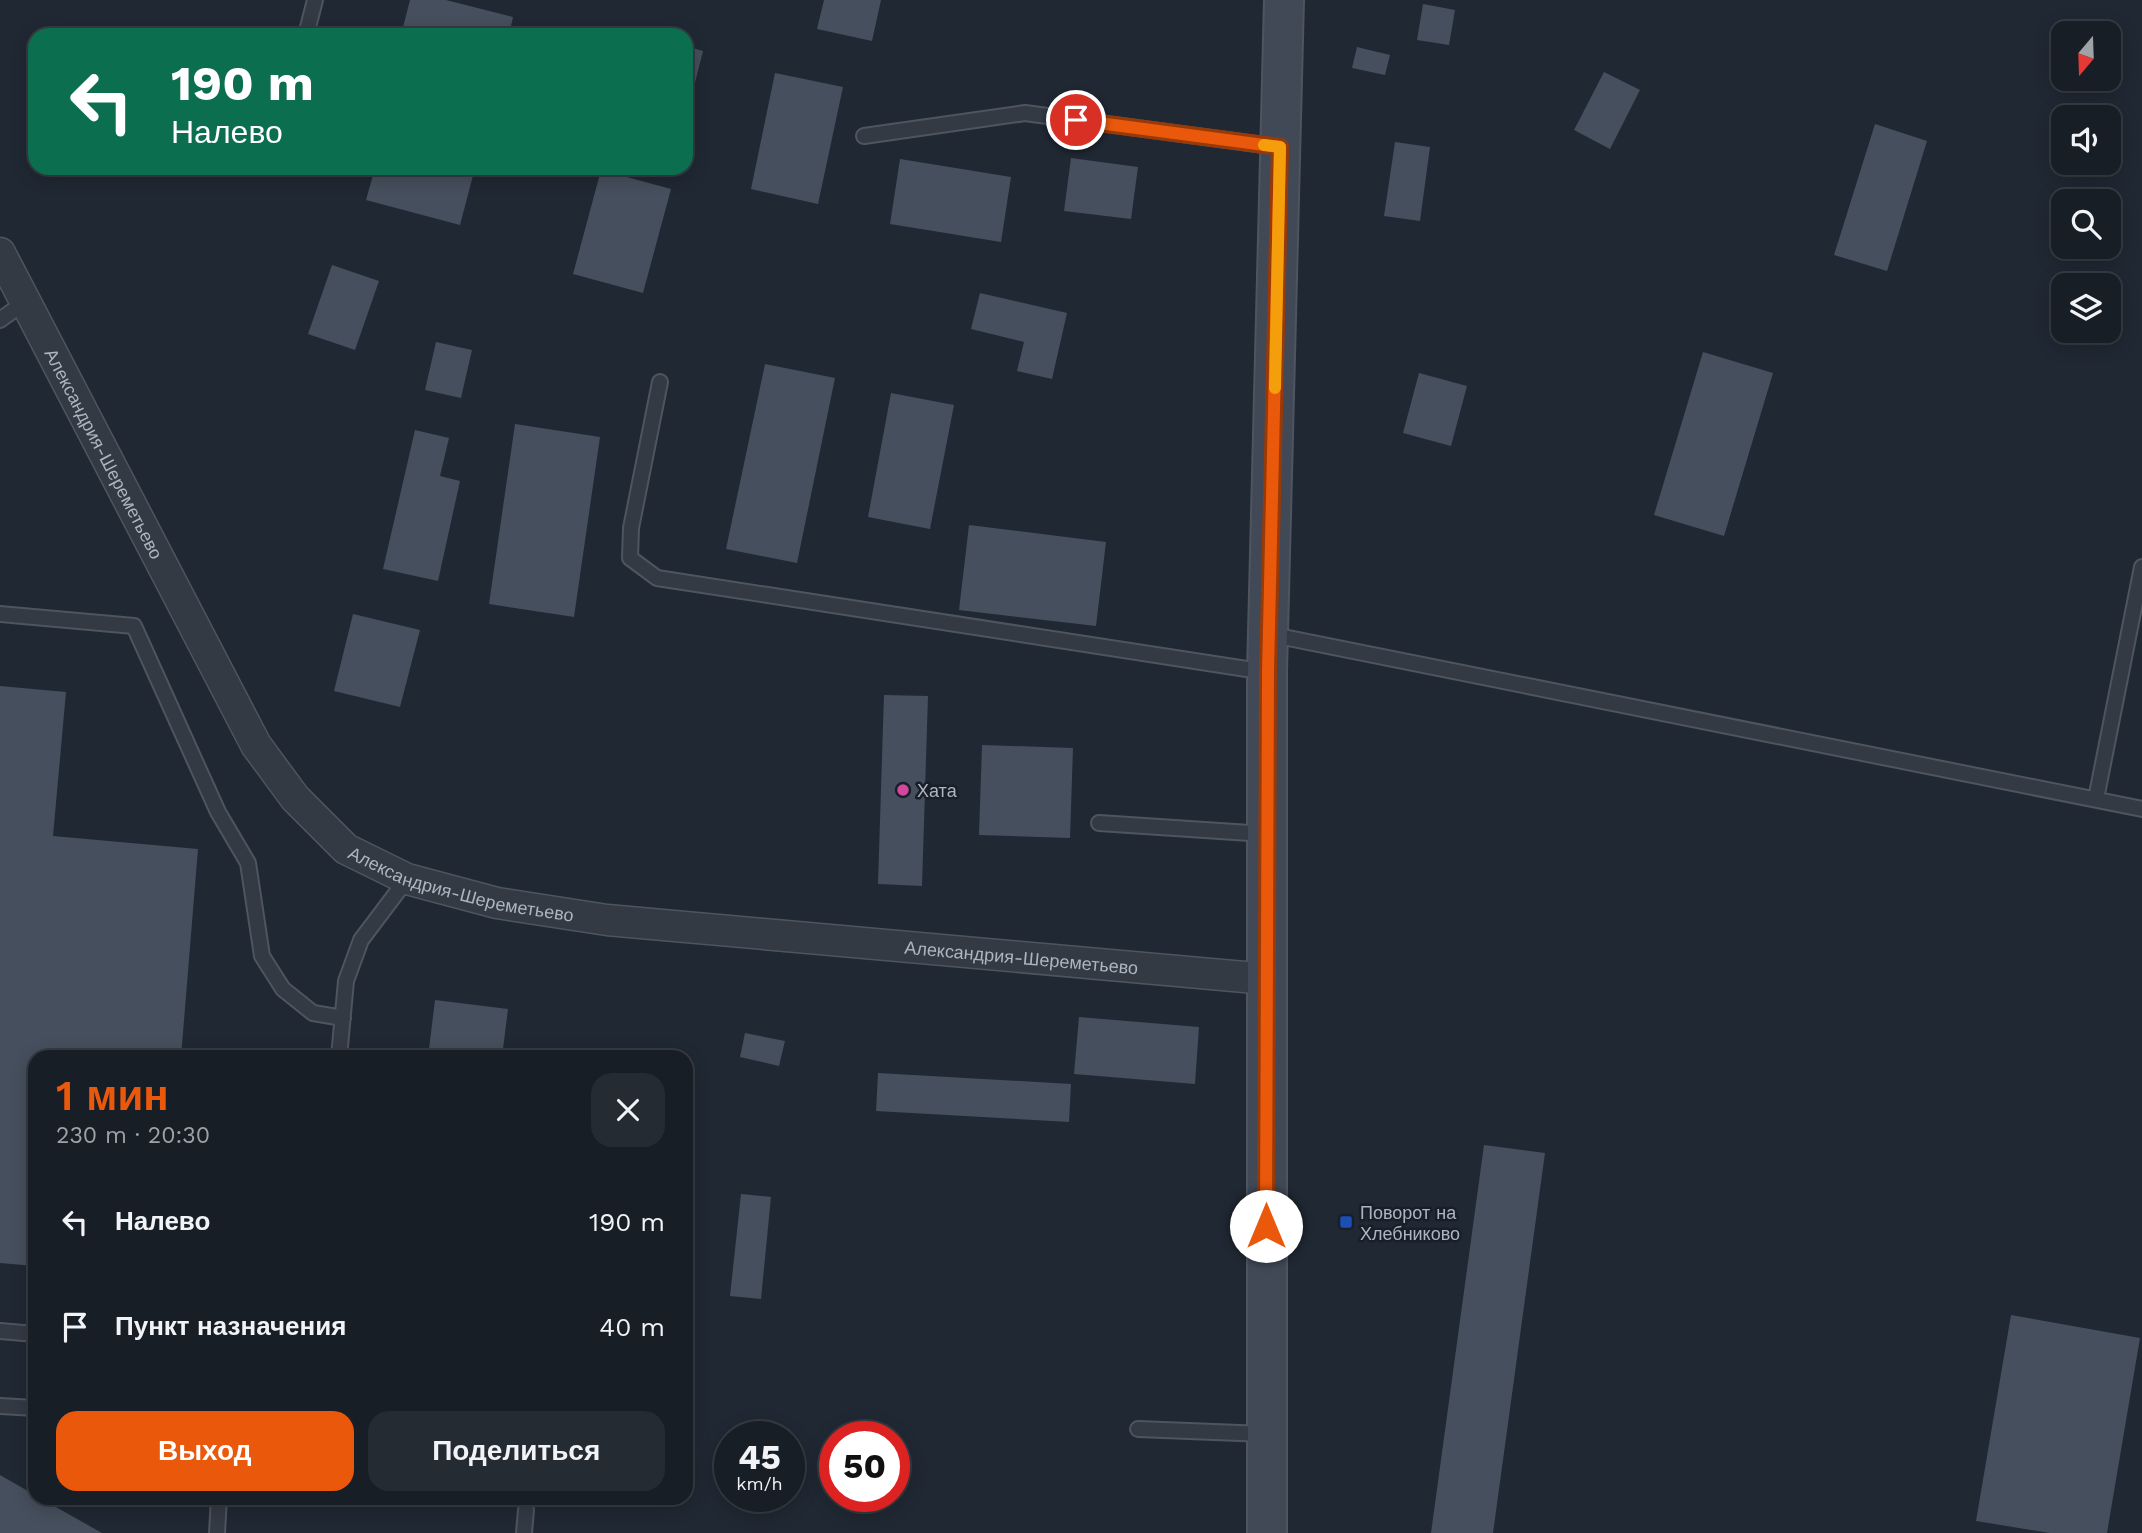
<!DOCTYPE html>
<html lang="ru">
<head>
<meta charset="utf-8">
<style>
	:root { --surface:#181e26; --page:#252b32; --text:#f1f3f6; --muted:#9fa2a7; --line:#363c43; --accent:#ea580c }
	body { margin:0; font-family:"Work Sans",sans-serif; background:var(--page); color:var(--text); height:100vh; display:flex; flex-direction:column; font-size:26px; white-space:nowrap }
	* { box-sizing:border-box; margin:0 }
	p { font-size:23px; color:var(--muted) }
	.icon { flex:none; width:38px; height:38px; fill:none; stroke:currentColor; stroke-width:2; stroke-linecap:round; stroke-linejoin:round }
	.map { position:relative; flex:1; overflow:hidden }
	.panel { position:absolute; left:28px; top:1050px; width:665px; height:455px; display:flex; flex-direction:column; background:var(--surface); border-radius:21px; box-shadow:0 4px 18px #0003,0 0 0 2px var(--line) }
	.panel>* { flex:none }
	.guide { position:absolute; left:28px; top:28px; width:665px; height:147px; border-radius:21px; box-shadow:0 4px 18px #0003,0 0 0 2px var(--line); background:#0b6e4f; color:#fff; overflow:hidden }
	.needle { width:46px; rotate:199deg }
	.fabs { position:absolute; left:2051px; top:21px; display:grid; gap:14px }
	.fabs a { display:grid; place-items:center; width:70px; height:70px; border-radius:14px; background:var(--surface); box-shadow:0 4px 18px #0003,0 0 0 2px var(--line); font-size:35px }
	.speed { position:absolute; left:714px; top:1421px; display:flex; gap:14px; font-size:35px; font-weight:700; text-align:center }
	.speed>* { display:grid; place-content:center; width:91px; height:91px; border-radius:50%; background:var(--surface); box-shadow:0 4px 18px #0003,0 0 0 2px var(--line); line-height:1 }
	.speed small { font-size:18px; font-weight:400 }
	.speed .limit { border:10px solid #d22; background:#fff; color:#111 }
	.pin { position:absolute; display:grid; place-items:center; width:60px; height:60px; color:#fff; margin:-30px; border:4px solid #fff; border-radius:50%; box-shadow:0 2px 7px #0007 }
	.me { position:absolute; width:77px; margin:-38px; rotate:0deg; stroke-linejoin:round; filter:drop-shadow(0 0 5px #0008) }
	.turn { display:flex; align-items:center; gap:24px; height:147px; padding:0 28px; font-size:32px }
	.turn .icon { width:91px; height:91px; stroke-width:2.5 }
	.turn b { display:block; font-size:49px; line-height:60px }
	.round { display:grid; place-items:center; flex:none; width:74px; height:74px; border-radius:21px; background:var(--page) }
	.summary { display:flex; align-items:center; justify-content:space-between; height:119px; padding:0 28px }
	h1 { font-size:42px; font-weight:600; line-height:52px; color:var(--accent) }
	.primary-button { display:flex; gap:14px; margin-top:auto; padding:14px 28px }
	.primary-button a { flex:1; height:80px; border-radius:21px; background:var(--accent); color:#fff; font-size:28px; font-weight:600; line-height:80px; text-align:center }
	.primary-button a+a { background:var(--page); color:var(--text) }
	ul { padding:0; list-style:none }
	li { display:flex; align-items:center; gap:21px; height:105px; padding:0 28px }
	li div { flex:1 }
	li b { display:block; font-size:26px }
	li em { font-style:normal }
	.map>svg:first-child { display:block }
	.building { fill:#464f5d }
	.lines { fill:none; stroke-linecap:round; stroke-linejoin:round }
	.service-casing { stroke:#4e555f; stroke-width:18 }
	.minor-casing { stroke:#4e555f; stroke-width:33 }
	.secondary-casing { stroke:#4e555f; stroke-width:42 }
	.service { stroke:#333a44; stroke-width:14 }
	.minor { stroke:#333a44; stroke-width:30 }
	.secondary { stroke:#414957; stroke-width:38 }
	.route-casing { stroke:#983908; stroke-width:18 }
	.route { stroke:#ea580c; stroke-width:12 }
	.slow { stroke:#f59e0b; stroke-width:12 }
	.hotel-dot { fill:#d1479c; stroke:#191f29; stroke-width:2.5 }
	.transit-dot { fill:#1a4fb4; stroke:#191f29; stroke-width:2.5 }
	.labels { text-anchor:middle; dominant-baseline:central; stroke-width:5; stroke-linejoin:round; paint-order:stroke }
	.street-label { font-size:18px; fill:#adb5c1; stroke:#191f29 }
	.poi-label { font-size:18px; fill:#adb5c1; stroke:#191f29; text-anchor:start }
</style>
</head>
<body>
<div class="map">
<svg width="2142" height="1533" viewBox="0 0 2142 1533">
	<rect width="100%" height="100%" fill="#202833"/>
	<path class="building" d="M410,0H446L513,17L509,35H401Z
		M824,0H881L872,41L817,29Z
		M1423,4L1455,10L1449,45L1417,40Z
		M686,46L703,51L687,114H686Z
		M1357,47L1390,55L1385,75L1352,68Z
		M1604,72L1640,90L1610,149L1574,130Z
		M775,73L843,87L818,204L751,189Z
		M1875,124L1927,141L1887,271L1834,255Z
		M1395,142L1430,147L1420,221L1384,216Z
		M1071,158L1138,167L1131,219L1064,211Z
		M900,159L1011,177L1001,242L890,224Z
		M375,168H475L460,225L366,200Z
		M601,170L671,189L643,293L573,274Z
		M332,265L379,281L355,350L308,334Z
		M980,293L1067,313L1052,379L1017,371L1024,342L971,329Z
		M436,342L472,350L461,398L425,390Z
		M1703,352L1773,373L1724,536L1654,515Z
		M765,364L835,378L797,563L726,549Z
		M1419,373L1467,386L1451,446L1403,433Z
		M891,393L954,405L930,529L868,517Z
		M515,424L600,437L574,617L489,604Z
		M415,430L449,438L440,476L460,481L438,581L383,569Z
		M969,525L1106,542L1096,626L959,610Z
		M353,614L420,630L400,707L334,691Z
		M0,686L66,692L53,836L198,849L181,1057H35V1266L0,1263Z
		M884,695L928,696L922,886L878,884Z
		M982,745L1073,748L1070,838L979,835Z
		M435,1000L508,1009L502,1057H428Z
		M1079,1017L1199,1027L1195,1084L1074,1074Z
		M745,1033L785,1041L779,1066L740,1057Z
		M878,1073L1071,1084L1069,1122L876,1111Z
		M1484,1145L1545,1153L1493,1533H1431Z
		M741,1194L771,1197L761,1299L730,1296Z
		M2011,1315L2140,1338L2107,1533H2050L1976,1521Z
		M0,1475L35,1495V1498H40L102,1533H0Z"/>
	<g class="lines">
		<defs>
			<path id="service" d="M306,35L315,0
				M864,136L1025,113L1279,147
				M0,320L25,302
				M660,382L631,528L630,558L657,578L1266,672
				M0,614L134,626L218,812L248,863L262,956L283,989L313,1013L343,1018
				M1268,634L2142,809
				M2096,799L2142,567
				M1099,823L1265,834
				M339,1057L346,981L361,940L407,879
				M0,1331L35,1334
				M0,1406L35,1408
				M1138,1429L1265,1434
				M217,1533L219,1498
				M524,1533L526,1510"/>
			<g id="minor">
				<path id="s1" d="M0,253L256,745L295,798L346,849L407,879L497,903L607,920L1267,979"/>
			</g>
			<path id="secondary" d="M1267,1533V672L1284,0"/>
		</defs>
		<use href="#service" class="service-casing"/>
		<use href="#minor" class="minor-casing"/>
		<use href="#secondary" class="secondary-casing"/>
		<use href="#service" class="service"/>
		<use href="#minor" class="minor"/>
		<use href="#secondary" class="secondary"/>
	</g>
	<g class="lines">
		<defs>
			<path id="route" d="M1076,120L1280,147L1268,672L1266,1226"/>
		</defs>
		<use href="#route" class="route-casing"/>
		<use href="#route" class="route"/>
		<path class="slow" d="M1264,145L1280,147L1275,388"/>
	</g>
	<circle class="hotel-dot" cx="903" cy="790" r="7"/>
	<rect class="transit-dot" x="1339" y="1215" width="14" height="14" rx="3.5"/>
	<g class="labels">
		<g class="street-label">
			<text stroke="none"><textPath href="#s1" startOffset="226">Александрия-Шереметьево</textPath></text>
			<text stroke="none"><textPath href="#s1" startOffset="814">Александрия-Шереметьево</textPath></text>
			<text stroke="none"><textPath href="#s1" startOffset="1381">Александрия-Шереметьево</textPath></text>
		</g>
		<g class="poi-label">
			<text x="917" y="790">Хата</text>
			<text x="1360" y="1212">Поворот на<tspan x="1360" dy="21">Хлебниково</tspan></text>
		</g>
	</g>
</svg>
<div class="fabs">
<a><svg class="needle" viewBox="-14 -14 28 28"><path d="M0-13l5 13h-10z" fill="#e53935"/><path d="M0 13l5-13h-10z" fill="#9fa2a7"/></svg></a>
<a><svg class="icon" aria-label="sound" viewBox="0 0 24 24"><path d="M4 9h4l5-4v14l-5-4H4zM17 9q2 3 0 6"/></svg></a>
<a><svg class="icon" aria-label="search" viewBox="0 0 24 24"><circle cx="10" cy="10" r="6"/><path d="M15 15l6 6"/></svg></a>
<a><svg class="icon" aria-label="layers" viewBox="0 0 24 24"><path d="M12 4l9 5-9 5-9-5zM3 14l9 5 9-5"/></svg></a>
</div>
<div class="speed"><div>45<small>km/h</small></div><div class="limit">50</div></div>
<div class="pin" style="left:1076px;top:120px;background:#d93025"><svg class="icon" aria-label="arrive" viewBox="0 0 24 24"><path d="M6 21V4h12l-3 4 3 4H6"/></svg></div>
<svg class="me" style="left:1266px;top:1226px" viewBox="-20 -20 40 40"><circle r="19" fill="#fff"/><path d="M0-13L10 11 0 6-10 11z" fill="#ea580c"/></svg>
<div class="guide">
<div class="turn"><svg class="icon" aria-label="left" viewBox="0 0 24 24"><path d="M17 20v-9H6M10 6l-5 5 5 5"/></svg><div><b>190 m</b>Налево</div></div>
</div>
<section class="panel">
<div class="summary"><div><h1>1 мин</h1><p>230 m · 20:30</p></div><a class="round"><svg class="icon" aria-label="close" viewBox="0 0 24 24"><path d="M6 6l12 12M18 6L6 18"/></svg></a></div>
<ul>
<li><svg class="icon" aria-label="left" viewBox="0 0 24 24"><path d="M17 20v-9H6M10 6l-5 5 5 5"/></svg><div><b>Налево</b></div><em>190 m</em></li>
<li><svg class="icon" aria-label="arrive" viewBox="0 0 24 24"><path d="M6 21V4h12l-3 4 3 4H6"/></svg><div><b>Пункт назначения</b></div><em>40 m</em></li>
</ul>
<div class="primary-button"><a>Выход</a><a>Поделиться</a></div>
</section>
</div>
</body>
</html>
